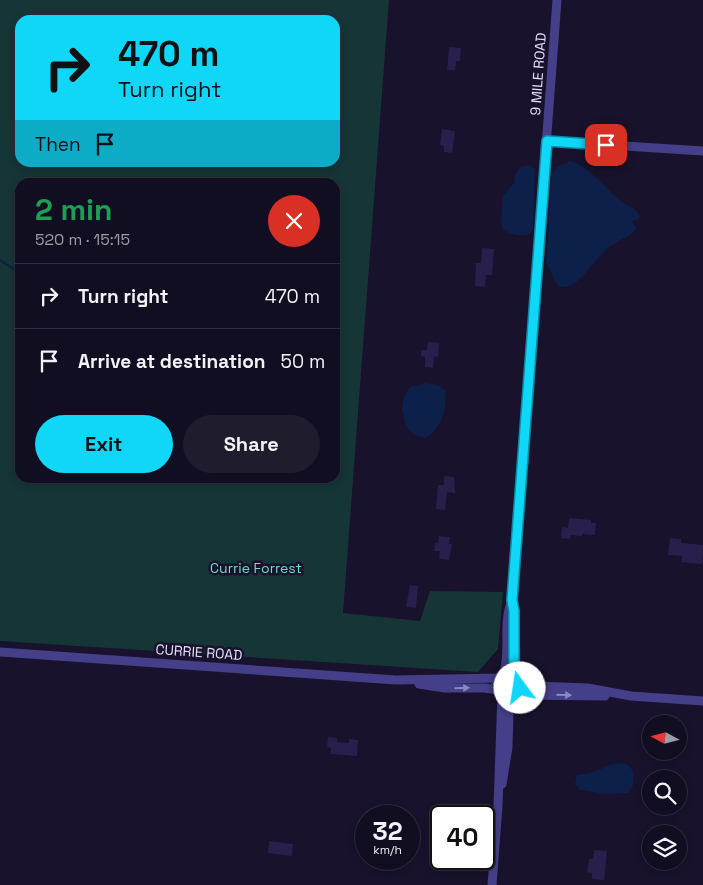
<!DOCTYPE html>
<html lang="en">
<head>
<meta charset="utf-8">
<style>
	:root { --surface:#120e21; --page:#1f1c2e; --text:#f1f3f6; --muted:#9c9ca5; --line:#312e3f; --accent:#10d6f8 }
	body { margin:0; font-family:"Space Grotesk",sans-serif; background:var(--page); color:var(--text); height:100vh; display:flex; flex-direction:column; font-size:19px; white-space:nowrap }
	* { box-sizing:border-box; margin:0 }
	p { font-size:16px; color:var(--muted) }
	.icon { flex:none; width:28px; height:28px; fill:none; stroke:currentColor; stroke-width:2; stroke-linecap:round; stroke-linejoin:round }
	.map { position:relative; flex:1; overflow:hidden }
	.sheet { position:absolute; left:15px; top:178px; width:325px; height:305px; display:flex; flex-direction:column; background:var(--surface); border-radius:15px; box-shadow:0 2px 8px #0003,0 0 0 1px var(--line) }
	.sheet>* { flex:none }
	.banner { position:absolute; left:15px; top:15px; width:325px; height:152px; border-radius:15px; box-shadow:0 2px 8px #0003,0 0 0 1px var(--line); background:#10d6f8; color:#111; overflow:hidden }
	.needle { width:32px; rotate:277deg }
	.fabs { position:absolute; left:642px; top:715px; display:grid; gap:10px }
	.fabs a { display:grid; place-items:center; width:45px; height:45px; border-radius:50%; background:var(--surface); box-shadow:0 2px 8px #0003,0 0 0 1px var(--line); font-size:25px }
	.speed { position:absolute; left:355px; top:805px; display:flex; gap:10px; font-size:25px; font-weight:700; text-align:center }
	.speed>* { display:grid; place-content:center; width:65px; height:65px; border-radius:50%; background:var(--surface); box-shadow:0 2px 8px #0003,0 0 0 1px var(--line); line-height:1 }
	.speed small { font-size:12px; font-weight:400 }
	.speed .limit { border:2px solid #111; border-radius:8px; background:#fff; color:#111 }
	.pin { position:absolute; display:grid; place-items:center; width:42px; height:42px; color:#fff; margin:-21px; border-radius:10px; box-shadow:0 2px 8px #0006 }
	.me { position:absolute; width:55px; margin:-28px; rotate:346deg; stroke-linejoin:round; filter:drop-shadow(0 0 4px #0008) }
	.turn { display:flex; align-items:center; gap:18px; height:105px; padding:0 20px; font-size:22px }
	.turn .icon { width:65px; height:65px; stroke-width:2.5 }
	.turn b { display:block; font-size:35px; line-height:42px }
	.then { display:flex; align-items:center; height:48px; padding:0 20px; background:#0003; gap:10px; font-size:19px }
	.round { display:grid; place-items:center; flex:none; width:52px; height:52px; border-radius:26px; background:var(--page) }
	.summary { display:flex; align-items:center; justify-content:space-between; height:85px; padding:0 20px }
	h1 { font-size:30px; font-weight:700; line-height:38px; color:#1e9e55 }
	.cta { display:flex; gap:10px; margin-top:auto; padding:10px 20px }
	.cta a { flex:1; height:58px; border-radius:30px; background:var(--accent); color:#111; font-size:20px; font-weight:700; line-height:58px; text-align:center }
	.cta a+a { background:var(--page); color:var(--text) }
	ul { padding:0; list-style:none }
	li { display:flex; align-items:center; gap:15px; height:65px; padding:0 20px; border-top:1px solid var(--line) }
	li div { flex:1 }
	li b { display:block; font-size:19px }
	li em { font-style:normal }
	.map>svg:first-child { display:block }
	.green { fill:#163536; fill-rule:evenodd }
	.water { fill:#0d204a }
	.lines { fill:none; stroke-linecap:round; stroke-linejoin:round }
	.stream { stroke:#0d204a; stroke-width:2.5 }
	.building { fill:#2a1f4c }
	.minor { stroke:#453f89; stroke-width:9 }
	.oneway { fill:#8c87be }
	.route-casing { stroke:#0a8ba1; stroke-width:12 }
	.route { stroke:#10d6f8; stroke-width:9 }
	.labels { text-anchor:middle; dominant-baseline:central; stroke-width:5; stroke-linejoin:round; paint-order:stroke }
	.street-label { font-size:14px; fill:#e3defe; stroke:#18122c }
	.park-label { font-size:14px; fill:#6adec6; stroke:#18122c }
</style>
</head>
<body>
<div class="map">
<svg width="703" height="885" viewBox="0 0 703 885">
	<rect width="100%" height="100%" fill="#18122c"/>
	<path class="green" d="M0,0H389L343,613L420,621L430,591L503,592L498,649L478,672L0,641ZM20,20H335V162H20ZM20,182H335V478H20Z"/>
	<path class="water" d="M570,161C591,167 605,189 622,202C629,207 637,208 640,217L637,220L631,221L636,227L635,231C627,238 616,241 608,248C595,258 576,294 558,286L546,263L552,174L557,167Z
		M529,165L535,169L533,227L530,234C519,237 513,235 503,230L501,221L503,196L514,183L515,175L520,167Z
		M426,383L437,385L445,390C448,407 442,429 425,438L414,435L406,426L402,409L404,397L410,387Z
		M615,763L627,764L633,771V785L628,793L606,794L580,790L575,784L577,775L591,773Z"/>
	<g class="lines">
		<path class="stream" d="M0,260L14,269L20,277"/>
	</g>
	<path class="building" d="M449,47L461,48L460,61H456L455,70H447Z
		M442,129L455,131L452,153L444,152V146L440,145Z
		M482,248L494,249L492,275H486L485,287L475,286L476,263H481Z
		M428,342L439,343L438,357L434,356L433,368L425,367V357L421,356V350H427Z
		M444,476L454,477L455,493L447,492L445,510L436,509L438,485H444Z
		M569,518L591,520V523H596L595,535L582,534V536L571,535L570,539L561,538L562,527L568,528Z
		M439,536L450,537L449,544H452L449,560L439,559L440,551H434L435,543H438Z
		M670,538L681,539V543L703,545L702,564L681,562L682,556L668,555Z
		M410,585L418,586L416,608L406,607Z
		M328,737L337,738V742L349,743V739L358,740L357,756L331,754V748L327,747Z
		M269,841L293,844L292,856L268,853Z
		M594,850L607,851L604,880L592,879V873L587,872L589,859H593Z"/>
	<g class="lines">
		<path class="minor" d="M547,141L703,151
			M0,652L396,680L498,678
			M496 685a12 12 0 1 1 24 0a12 12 0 1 1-24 0Z
			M504,673C511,648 502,625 512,600
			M516,674L515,611L512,599L557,0
			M520,679L534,686L588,688L631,696L703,701
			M419,684L445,688H485L498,690
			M515,695L605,696
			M502,784L508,747L509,710L513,696
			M492,885L498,806L502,695"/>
	</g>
	<defs><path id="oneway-solid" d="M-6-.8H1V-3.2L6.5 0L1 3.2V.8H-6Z" transform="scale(1.25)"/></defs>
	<g class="oneway">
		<use href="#oneway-solid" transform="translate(462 688) rotate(-1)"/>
		<use href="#oneway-solid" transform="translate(564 695) rotate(1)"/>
	</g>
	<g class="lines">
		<defs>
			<path id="route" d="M520,688V681L516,674L514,662V611L512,600L547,141L606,145"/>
		</defs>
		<use href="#route" class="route-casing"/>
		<use href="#route" class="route"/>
	</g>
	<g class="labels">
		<g class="street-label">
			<text transform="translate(538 74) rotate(-86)">9 MILE ROAD</text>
			<text transform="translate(199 652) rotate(4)">CURRIE ROAD</text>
		</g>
		<g class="park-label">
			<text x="256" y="568">Currie Forrest</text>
		</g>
	</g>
</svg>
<div class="fabs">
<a><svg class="needle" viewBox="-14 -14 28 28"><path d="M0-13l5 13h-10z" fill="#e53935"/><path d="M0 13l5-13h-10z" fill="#9c9ca5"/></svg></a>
<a><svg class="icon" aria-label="search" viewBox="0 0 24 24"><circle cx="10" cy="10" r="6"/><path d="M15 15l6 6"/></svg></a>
<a><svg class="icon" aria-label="layers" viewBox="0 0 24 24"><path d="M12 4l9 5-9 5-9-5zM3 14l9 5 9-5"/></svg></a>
</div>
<div class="speed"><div>32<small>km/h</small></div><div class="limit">40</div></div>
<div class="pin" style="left:606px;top:145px;background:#d93025"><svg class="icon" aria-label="arrive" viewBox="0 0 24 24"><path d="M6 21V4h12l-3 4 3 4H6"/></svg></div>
<svg class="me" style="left:520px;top:688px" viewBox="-20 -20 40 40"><circle r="19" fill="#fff"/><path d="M0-13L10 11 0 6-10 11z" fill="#10d6f8"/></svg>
<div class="banner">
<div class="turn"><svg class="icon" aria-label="right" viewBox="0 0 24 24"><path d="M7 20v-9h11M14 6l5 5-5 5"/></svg><div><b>470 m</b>Turn right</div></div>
<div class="then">Then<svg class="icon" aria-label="arrive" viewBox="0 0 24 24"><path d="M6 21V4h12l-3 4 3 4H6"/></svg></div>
</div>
<section class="sheet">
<div class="summary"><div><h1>2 min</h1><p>520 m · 15:15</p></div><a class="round" style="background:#d93025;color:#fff"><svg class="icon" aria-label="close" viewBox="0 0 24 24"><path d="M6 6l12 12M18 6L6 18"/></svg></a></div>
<ul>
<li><svg class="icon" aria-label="right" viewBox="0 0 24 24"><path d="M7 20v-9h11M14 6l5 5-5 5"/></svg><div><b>Turn right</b></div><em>470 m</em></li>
<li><svg class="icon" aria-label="arrive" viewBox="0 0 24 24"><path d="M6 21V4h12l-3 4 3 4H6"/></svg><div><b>Arrive at destination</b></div><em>50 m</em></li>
</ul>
<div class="cta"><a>Exit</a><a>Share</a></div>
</section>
</div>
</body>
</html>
